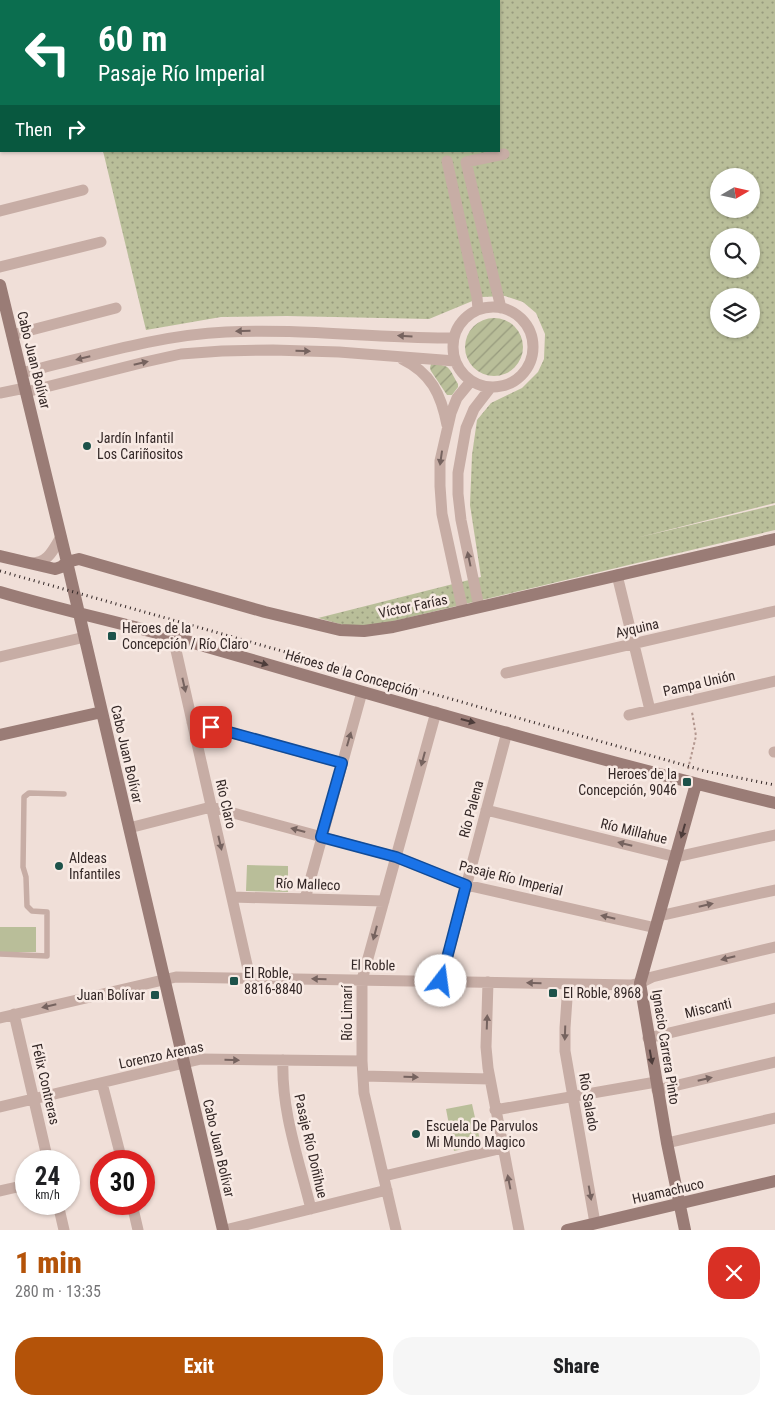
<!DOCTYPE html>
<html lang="en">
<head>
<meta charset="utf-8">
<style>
	:root { --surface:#fff; --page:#f6f6f6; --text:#202124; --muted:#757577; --accent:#b45309 }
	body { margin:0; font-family:"Roboto Condensed",sans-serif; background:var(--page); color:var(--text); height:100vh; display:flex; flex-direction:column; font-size:19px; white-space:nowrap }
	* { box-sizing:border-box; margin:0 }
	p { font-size:16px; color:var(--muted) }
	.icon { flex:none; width:28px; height:28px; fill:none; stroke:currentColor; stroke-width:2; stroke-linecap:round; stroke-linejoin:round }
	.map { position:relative; height:1230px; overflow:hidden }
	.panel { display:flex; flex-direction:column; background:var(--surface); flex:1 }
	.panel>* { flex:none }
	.top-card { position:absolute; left:0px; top:0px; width:500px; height:152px; box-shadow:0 1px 4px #0004; background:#0b6e4f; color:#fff; overflow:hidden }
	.needle { width:32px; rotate:81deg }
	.fabs { position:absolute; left:710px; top:168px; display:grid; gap:10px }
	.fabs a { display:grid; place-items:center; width:50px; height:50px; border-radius:50%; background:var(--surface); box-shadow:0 1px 4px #0004; font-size:25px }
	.speed { position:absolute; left:15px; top:1150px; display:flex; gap:10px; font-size:25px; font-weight:700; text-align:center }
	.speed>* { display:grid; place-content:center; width:65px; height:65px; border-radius:50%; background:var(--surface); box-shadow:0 1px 4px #0004; line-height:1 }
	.speed small { font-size:12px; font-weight:400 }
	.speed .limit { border:8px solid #d22; background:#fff; color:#111 }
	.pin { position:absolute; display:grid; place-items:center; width:42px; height:42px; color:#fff; margin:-21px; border-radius:10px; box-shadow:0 2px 8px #0006 }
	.me { position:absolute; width:55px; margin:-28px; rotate:15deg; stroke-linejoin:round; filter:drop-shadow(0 0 4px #0008) }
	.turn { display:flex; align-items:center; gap:18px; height:105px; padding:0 15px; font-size:22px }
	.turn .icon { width:65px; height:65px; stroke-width:2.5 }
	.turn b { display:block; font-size:35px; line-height:42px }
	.then { display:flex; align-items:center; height:48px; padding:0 15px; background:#0003; gap:10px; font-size:19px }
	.round { display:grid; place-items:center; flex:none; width:52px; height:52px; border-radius:20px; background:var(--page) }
	.head { display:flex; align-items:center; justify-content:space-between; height:85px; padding:0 15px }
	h1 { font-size:30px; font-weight:800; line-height:38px; color:var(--accent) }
	.action { display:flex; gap:10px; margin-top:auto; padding:10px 15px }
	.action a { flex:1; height:58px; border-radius:20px; background:var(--accent); color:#fff; font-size:20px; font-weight:800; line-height:58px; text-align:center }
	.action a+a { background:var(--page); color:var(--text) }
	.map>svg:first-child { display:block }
	.grass { fill:url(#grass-dots); fill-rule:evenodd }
	.garden { fill:url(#garden-furrows) }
	.pitch { fill:#b9be99 }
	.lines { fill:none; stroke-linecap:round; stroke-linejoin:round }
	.path { stroke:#b3978f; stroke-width:2; stroke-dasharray:2.5 2.5; stroke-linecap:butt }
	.lane { stroke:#c7ada5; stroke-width:5.5 }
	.street { stroke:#c7ada5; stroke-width:11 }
	.secondary { stroke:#9a7c76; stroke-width:12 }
	.rail { stroke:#332726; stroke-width:3; stroke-dasharray:1 4; stroke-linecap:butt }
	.oneway { fill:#76635f }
	.oneway2 { fill:#4d3c3a }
	.route-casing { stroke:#114b97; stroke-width:12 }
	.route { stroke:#1a73e8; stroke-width:9 }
	.poi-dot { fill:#1d524a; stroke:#f8eae4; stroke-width:2 }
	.labels { text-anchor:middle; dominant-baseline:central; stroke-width:5; stroke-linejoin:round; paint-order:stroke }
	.street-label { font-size:14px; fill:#332726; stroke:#f8eae4 }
	.poi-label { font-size:14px; fill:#332726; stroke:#f8eae4; text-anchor:start }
</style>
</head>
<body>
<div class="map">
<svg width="775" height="1230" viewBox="0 0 775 1230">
	<defs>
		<pattern id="grass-dots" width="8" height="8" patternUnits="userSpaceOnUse" patternTransform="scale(1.25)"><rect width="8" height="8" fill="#b9be99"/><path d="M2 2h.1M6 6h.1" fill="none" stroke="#979a7d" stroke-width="1.8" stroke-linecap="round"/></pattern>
		<pattern id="garden-furrows" width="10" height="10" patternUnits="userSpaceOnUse" patternTransform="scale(1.25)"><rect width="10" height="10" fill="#b9be99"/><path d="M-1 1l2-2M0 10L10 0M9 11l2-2" fill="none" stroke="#979a7d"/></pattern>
	</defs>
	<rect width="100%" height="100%" fill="#f0dfd8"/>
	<path class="grass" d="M156,0H775V503L636,538L775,505V530L377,625L351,627L318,618L481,577L470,505L472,455L477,420L491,403L522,388L538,372L544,359L545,334L536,313L523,302L505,296L482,297L429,319L287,316L221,317L146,330L103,151H499V1ZM719,176H751V209H719ZM719,236H751V269H719ZM719,296H751V329H719Z"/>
	<path class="garden" d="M465 347a29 29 0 1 1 58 0a29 29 0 1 1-58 0Z
		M431,364C451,365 448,367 458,384V387L452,395H447L431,371L430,368Z"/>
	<path class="pitch" d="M247,865L288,866V892L246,891Z
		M0,927H36V952H0Z
		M472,1104L481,1145L454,1151L446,1109Z"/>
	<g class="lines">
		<path class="path" d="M688,769L696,736L692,712"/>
		<path class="lane" d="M0,954L47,956V912L32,911L27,906L26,877L23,867L24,797L29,793L64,794"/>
		<path class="street" d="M93,1L98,0
			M0,21H1
			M0,82L1,81
			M0,137L1,136
			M447,161L477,297L478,310
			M0,211L83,190
			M0,267L101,242
			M453 347a40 40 0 1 1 80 0a40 40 0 1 1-80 0Z
			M501,308L466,162L504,154
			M12,335L116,308
			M402,359C431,373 441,394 447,425
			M21,373C89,357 157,335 226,332C302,328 378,339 454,338
			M26,392L145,362L181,354L222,351L273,350L339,352L455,361
			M0,393L25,388
			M32,563C48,563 53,550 61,537
			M617,575L650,710
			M479,607L461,520L458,494V473L466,428L474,409L491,387
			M463,611L442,514L440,486V461L451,413L457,398L471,381
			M173,637L250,978
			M0,657L85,637
			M506,673L775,611
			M629,715L775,681
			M192,722L342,763
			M774,752H775
			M486,810L676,857L775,835
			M129,828L211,807L396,857L466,885L656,928
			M232,897L384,901
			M305,899L362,692
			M659,916L775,890
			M441,981L507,732
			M488,982L486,1047L488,1068L519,1230
			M568,984L565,1028V1051L595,1223
			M14,1014L48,1161
			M0,1018L176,977L631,985L640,983L652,977L775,947
			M648,1038L775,1008
			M283,1060C281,1111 299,1160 311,1209
			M363,1076L490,1079
			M102,1083L122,1161
			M657,1090L775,1062
			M0,1107L201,1059L362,1061
			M495,1110L656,1082
			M667,1143L775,1118
			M384,1176L503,1148
			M0,1191L26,1185
			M58,1204L64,1230
			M132,1204L138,1230
			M225,1230L387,1190
			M396,1230L364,1093L362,1061V980L436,712"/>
		<path class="secondary" d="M0,285L67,562L223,1230
			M0,556L55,569L61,567L67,562L79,559L265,612L340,630L364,631L393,627L775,539
			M0,592C58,609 117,622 176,638C375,695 574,755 775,803
			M0,735L102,712
			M567,1230L775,1181
			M685,1230L667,1143L640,983L696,784"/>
		<path class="rail" d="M0,571L705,771L775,785"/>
	</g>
	<defs><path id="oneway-solid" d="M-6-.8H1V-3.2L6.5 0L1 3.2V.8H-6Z" transform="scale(1.25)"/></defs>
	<g class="oneway">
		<use href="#oneway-solid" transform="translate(243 331) rotate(178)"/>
		<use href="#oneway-solid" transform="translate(405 336) rotate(-177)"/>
		<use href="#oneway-solid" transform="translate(303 351) rotate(2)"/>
		<use href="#oneway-solid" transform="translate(83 358) rotate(166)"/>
		<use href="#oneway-solid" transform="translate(141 363) rotate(-13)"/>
		<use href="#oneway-solid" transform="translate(441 458) rotate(98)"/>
		<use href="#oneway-solid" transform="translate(469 559) rotate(-102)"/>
		<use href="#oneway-solid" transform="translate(184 685) rotate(77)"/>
		<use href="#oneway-solid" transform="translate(349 739) rotate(-74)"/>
		<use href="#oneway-solid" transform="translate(423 759) rotate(105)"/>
		<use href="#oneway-solid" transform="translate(298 830) rotate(-165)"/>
		<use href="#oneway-solid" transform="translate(220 843) rotate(77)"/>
		<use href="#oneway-solid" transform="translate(625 844) rotate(-166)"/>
		<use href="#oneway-solid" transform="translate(706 905) rotate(-13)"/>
		<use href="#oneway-solid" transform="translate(608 917) rotate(-167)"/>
		<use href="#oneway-solid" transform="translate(375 933) rotate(105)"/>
		<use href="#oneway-solid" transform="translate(728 958) rotate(166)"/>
		<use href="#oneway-solid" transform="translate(319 979) rotate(-179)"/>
		<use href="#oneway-solid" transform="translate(534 983) rotate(-179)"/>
		<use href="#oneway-solid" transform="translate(49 1006) rotate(167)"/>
		<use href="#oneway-solid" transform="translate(487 1022) rotate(-88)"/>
		<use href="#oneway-solid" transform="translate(565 1033) rotate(92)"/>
		<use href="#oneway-solid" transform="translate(232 1060) rotate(1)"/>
		<use href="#oneway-solid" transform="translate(411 1077) rotate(2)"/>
		<use href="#oneway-solid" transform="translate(705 1079) rotate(-13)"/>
		<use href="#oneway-solid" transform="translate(509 1182) rotate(-101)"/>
		<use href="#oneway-solid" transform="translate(590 1193) rotate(80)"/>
	</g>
	<g class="oneway2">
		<use href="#oneway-solid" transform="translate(261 663) rotate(16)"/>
		<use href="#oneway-solid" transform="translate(468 721) rotate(15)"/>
		<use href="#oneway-solid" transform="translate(683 831) rotate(106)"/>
		<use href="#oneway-solid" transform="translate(651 1057) rotate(80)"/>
	</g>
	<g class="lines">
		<defs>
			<path id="route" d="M211,727L342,763L321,837L396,857L466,885L441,981"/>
		</defs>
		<use href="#route" class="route-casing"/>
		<use href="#route" class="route"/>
	</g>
	<g class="poi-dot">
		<circle cx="87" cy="446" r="5"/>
		<rect x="107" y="631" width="10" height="10" rx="2.5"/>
		<rect x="682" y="777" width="10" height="10" rx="2.5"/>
		<circle cx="59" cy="866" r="5"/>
		<rect x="229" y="976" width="10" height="10" rx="2.5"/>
		<rect x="548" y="988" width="10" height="10" rx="2.5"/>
		<rect x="150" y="990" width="10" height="10" rx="2.5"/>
		<circle cx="416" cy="1134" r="5"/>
	</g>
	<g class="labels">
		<g class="street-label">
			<text transform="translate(34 360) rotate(76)">Cabo Juan Bolívar</text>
			<text transform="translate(413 606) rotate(-12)">Víctor Farías</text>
			<text transform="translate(637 628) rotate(-13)">Ayquina</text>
			<text transform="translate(352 673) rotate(16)">Héroes de la Concepción</text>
			<text transform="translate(699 683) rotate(-13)">Pampa Unión</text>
			<text transform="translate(127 754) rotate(77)">Cabo Juan Bolívar</text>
			<text transform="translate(226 804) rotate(77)">Río Claro</text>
			<text transform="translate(471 809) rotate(-75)">Río Palena</text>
			<text transform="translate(634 831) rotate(14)">Río Millahue</text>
			<text transform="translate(511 878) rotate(14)">Pasaje Río Imperial</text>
			<text transform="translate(308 884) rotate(2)">Río Malleco</text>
			<text transform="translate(373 965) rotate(1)">El Roble</text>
			<text transform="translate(708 1008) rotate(-13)">Miscanti</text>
			<text transform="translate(347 1013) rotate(-90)">Río Limarí</text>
			<text transform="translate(666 1047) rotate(81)">Ignacio Carrera Pinto</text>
			<text transform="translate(161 1055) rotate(-12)">Lorenzo Arenas</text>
			<text transform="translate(46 1084) rotate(77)">Félix Contreras</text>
			<text transform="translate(589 1102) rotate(80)">Río Salado</text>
			<text transform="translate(311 1146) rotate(77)">Pasaje Río Doñihue</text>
			<text transform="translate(219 1148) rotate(77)">Cabo Juan Bolívar</text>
			<text transform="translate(668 1191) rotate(-13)">Huamachuco</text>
		</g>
		<g class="poi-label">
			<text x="97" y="438">Jardín Infantil<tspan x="97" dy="16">Los Cariñositos</tspan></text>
			<text x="122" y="628">Heroes de la<tspan x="122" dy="16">Concepción / Río Claro</tspan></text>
			<text x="677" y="774" text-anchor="end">Heroes de la<tspan x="677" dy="16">Concepción, 9046</tspan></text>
			<text x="69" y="858">Aldeas<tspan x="69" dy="16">Infantiles</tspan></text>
			<text x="244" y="973">El Roble,<tspan x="244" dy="16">8816-8840</tspan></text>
			<text x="563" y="993">El Roble, 8968</text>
			<text x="145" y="995" text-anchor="end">Juan Bolívar</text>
			<text x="426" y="1126">Escuela De Parvulos<tspan x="426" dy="16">Mi Mundo Magico</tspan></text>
		</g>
	</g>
</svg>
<div class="fabs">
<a><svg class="needle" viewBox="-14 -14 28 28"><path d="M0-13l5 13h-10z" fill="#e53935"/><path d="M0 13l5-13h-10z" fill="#757577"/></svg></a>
<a><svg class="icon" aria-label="search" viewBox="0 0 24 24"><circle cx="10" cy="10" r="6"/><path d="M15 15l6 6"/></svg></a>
<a><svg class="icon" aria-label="layers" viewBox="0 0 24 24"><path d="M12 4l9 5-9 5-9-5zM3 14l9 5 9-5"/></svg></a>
</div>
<div class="speed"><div>24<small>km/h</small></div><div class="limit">30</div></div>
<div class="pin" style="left:211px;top:727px;background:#d93025"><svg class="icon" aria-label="arrive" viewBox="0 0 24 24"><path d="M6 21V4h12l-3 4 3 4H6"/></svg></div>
<svg class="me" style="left:441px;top:981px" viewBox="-20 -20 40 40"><circle r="19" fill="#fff"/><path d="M0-13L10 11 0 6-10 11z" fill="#1a73e8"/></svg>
<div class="top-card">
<div class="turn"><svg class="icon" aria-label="left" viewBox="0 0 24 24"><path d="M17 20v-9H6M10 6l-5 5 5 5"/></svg><div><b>60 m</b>Pasaje Río Imperial</div></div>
<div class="then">Then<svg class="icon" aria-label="right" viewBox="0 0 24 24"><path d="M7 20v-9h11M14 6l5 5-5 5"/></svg></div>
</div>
</div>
<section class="panel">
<div class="head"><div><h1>1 min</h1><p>280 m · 13:35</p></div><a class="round" style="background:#d93025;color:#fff"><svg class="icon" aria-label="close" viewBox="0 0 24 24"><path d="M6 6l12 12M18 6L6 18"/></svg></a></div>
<div class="action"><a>Exit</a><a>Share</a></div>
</section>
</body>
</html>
